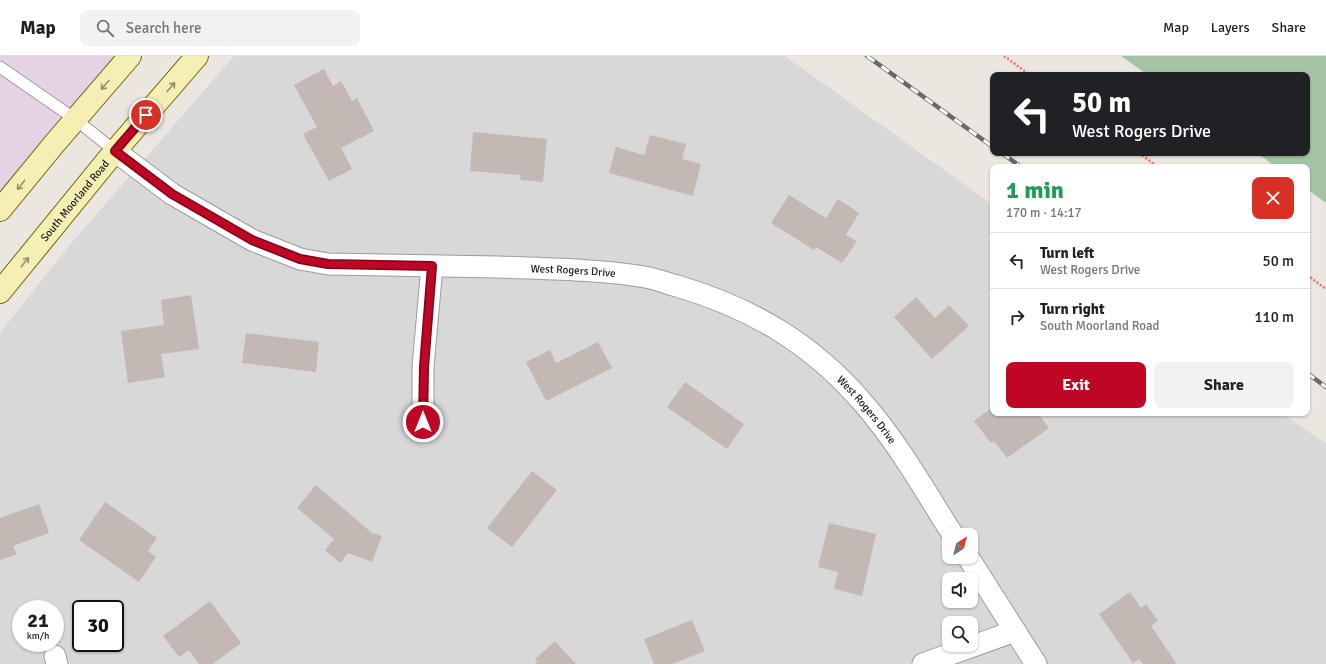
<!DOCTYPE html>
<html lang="en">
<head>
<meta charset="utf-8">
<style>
	:root { --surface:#fff; --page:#f2f2f2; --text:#202124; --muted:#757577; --line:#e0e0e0; --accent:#bf0725 }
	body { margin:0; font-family:Signika,sans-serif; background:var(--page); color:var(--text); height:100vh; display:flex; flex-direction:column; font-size:15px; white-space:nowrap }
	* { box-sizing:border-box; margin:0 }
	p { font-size:13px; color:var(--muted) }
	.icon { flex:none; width:22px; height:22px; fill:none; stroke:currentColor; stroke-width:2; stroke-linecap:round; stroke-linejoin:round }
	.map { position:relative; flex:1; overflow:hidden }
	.side { position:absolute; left:990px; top:108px; width:320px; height:252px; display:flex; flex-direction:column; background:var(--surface); border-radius:8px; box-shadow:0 1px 3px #0004 }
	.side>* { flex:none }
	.hud { position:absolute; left:990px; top:16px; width:320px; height:84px; border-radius:8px; box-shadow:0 1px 3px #0004; background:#202124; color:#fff; overflow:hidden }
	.needle { width:26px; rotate:36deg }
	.buttons { position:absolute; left:942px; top:472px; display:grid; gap:8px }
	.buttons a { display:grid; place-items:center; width:36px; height:36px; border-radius:8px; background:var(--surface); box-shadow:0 1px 3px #0004; font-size:20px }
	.speed { position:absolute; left:12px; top:544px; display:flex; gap:8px; font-size:20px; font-weight:700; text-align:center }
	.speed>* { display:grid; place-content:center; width:52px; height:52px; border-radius:50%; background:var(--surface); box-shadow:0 1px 3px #0004; line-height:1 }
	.speed small { font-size:10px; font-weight:400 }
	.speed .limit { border:2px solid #111; border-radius:6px; background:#fff; color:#111 }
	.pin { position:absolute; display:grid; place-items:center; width:34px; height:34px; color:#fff; margin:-17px; border:2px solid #fff; border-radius:50%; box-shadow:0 1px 4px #0007 }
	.me { position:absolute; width:44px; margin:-22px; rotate:0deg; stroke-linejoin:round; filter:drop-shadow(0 0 3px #0008) }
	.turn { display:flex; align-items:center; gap:14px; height:84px; padding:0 16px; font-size:18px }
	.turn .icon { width:52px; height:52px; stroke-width:2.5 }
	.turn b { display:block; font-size:28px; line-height:34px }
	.round { display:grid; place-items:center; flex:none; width:42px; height:42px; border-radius:8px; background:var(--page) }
	.summary { display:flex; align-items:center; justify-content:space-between; height:68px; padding:0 16px }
	h1 { font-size:24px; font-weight:700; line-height:30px; color:#1e9e55 }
	.action { display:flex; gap:8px; margin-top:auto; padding:8px 16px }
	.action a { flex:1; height:46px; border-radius:8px; background:var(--accent); color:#fff; font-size:16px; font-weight:700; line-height:46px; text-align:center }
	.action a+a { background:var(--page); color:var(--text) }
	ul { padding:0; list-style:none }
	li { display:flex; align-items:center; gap:12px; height:56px; padding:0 16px; border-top:1px solid var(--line) }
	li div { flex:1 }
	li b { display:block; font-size:15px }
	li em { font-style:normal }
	header { display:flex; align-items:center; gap:24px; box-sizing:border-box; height:56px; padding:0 20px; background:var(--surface); border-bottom:1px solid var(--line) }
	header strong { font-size:19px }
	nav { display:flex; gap:22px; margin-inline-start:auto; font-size:14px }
	.search { width:280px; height:36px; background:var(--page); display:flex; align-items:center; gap:10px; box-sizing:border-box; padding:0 14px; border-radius:8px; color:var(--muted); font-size:15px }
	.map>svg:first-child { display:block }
	.residential { fill:#d9d8d8; fill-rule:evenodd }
	.industrial { fill:#e5d3e5 }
	.cemetery { fill:#a3c4a2 }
	.building { fill:#c3b8b4 }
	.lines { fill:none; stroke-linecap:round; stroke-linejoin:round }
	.lane-casing { stroke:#9c9c9c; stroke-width:13 }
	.street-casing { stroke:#9c9c9c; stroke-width:23 }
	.secondary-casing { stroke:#6b6608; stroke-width:24 }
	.path { stroke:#f46a72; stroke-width:2.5; stroke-dasharray:2 2; stroke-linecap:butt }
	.lane { stroke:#fff; stroke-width:11 }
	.street { stroke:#fff; stroke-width:21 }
	.secondary { stroke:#f6efb4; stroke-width:22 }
	.rail-casing { stroke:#696969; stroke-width:4.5 }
	.rail { stroke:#fff; stroke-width:3; stroke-dasharray:9; stroke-linecap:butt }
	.oneway { stroke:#93906f }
	.route-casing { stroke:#7c0518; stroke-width:10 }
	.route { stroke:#bf0725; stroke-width:7 }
	.labels { text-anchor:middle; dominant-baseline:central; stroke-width:3; stroke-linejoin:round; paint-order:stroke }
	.street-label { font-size:11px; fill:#1b1b1b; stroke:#fff }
</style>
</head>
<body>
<header>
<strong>Map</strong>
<div class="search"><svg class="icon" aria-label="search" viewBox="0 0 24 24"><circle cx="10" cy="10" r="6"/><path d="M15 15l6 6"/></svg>Search here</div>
<nav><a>Map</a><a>Layers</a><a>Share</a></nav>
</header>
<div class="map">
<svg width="1326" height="608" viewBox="0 0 1326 608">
	<rect width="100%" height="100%" fill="#ece6e1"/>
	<path class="residential" d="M234,0H785L993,149V357H1282L1326,388V608H0V277L68,191ZM949,479H971V501H949ZM949,523H971V545H949ZM21,553H55V587H21ZM81,553H115V587H81ZM949,567H971V589H949Z"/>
	<path class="industrial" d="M0,0H130L0,154Z"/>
	<path class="cemetery" d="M1121,0H1326V147L1307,133V111H1276L1257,97H1307V19H1148Z"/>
	<path class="building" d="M324,13L333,30L341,25L352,45L357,42L374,75L341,92L352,113L329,125L303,78L317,71L294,29Z
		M473,76L547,83L543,126L520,124L521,119L470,115Z
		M650,79L686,88L682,103L701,108L693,140L609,117L616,91L644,99Z
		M789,139L826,162L838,143L859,157L846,179L857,185L842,207L816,191L814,194L771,167Z
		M191,239L199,293L161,298L165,321L128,327L121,275L164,269L161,244Z
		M916,241L935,262L949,249L969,270L932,303L894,261Z
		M246,277L319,286L316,316L242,307Z
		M598,286L612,312L546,345L526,306L550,294L556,307Z
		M685,326L744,368L727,393L667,351Z
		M993,351V357H1038L1049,372L1007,402L994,385L991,387L974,365Z
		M532,415L557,434L512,491L487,472Z
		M316,429L372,477L382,480L372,506L348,497L340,507L325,494L334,483L297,452Z
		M105,446L157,482L148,495L156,501L139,526L79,484Z
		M39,448L49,477L13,490L17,498L0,504V462Z
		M829,467L876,478L862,540L834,533L838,516L818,511Z
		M1130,536L1141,552L1146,548L1158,565L1151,570L1176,607L1174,608H1143L1139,603L1133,607L1099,558Z
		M210,545L241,587L213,608H199L189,594L179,601L163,580Z
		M692,564L705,595L672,608H654L644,583Z
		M555,585L576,608H535L537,606L535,603Z"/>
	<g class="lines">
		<defs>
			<path id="lane" d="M0,11L75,63L115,95"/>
			<g id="street">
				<path id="s1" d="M115,95L172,138L252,184L300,203L328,208C385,209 441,210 498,211C547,213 597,213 645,221C656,223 666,227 677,230C752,252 813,288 864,348C898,387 925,435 953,479"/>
				<path d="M423,366V311L432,210"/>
				<path d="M968,501L1036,608"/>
				<path d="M55,600L57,608"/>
				<path d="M923,608L1015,575"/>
			</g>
			<g id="secondary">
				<path d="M0,154L55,87L130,0"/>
				<path id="s2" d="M0,236L115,95L197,0"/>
			</g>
		</defs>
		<use href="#lane" class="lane-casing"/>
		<use href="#street" class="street-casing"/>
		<use href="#secondary" class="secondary-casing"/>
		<path class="path" d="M1004,0L1030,19
			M1139,97L1158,111
			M1307,219L1326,233"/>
		<use href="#lane" class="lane"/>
		<use href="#street" class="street"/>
		<use href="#secondary" class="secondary"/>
		<defs>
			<path id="rail" d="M867,0L993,91
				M1002,97L1021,111
				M1307,317L1326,331"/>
		</defs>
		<use href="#rail" class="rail-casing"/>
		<use href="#rail" class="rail"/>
	</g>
	<defs><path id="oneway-shaft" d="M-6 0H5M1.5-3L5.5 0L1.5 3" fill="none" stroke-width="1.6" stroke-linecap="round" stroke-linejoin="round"/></defs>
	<g class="oneway">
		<use href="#oneway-shaft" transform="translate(105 29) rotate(131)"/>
		<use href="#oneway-shaft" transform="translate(171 31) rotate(-49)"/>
		<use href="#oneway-shaft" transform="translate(21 129) rotate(129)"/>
		<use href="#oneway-shaft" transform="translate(25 206) rotate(-51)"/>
	</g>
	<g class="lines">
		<defs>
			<path id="route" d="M146,59L115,95L172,138L252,184L300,203L328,208L432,210L424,311L423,366"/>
		</defs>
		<use href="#route" class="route-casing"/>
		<use href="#route" class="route"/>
	</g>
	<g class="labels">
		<g class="street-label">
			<text stroke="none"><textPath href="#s2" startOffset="118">South Moorland Road</textPath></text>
			<text stroke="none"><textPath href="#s1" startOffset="489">West Rogers Drive</textPath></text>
			<text stroke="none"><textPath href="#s1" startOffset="825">West Rogers Drive</textPath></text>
		</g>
	</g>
</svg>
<div class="buttons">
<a><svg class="needle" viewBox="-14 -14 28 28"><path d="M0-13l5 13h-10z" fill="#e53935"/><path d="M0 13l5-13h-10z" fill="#757577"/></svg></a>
<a><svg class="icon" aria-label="sound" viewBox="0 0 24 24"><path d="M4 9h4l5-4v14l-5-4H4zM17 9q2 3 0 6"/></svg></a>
<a><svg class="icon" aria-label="search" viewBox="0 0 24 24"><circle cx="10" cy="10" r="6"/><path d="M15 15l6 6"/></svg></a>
</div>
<div class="speed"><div>21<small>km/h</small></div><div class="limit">30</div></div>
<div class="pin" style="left:146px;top:59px;background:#d93025"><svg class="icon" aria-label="arrive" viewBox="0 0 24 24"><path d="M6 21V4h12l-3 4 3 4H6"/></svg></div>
<svg class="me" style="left:423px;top:366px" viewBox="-20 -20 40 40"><circle r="17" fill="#bf0725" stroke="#fff" stroke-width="3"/><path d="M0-11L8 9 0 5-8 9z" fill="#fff"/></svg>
<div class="hud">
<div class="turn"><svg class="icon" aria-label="left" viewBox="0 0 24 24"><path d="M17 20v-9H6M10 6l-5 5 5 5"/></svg><div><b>50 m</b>West Rogers Drive</div></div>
</div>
<section class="side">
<div class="summary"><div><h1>1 min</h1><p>170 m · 14:17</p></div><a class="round" style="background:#d93025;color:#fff"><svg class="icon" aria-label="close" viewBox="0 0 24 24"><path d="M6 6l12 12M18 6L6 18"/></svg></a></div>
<ul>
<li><svg class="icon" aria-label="left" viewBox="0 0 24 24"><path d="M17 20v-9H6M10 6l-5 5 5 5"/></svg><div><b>Turn left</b><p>West Rogers Drive</p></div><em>50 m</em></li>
<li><svg class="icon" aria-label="right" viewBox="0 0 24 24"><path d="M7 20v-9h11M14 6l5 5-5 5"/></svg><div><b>Turn right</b><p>South Moorland Road</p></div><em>110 m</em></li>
</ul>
<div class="action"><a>Exit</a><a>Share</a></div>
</section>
</div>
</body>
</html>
